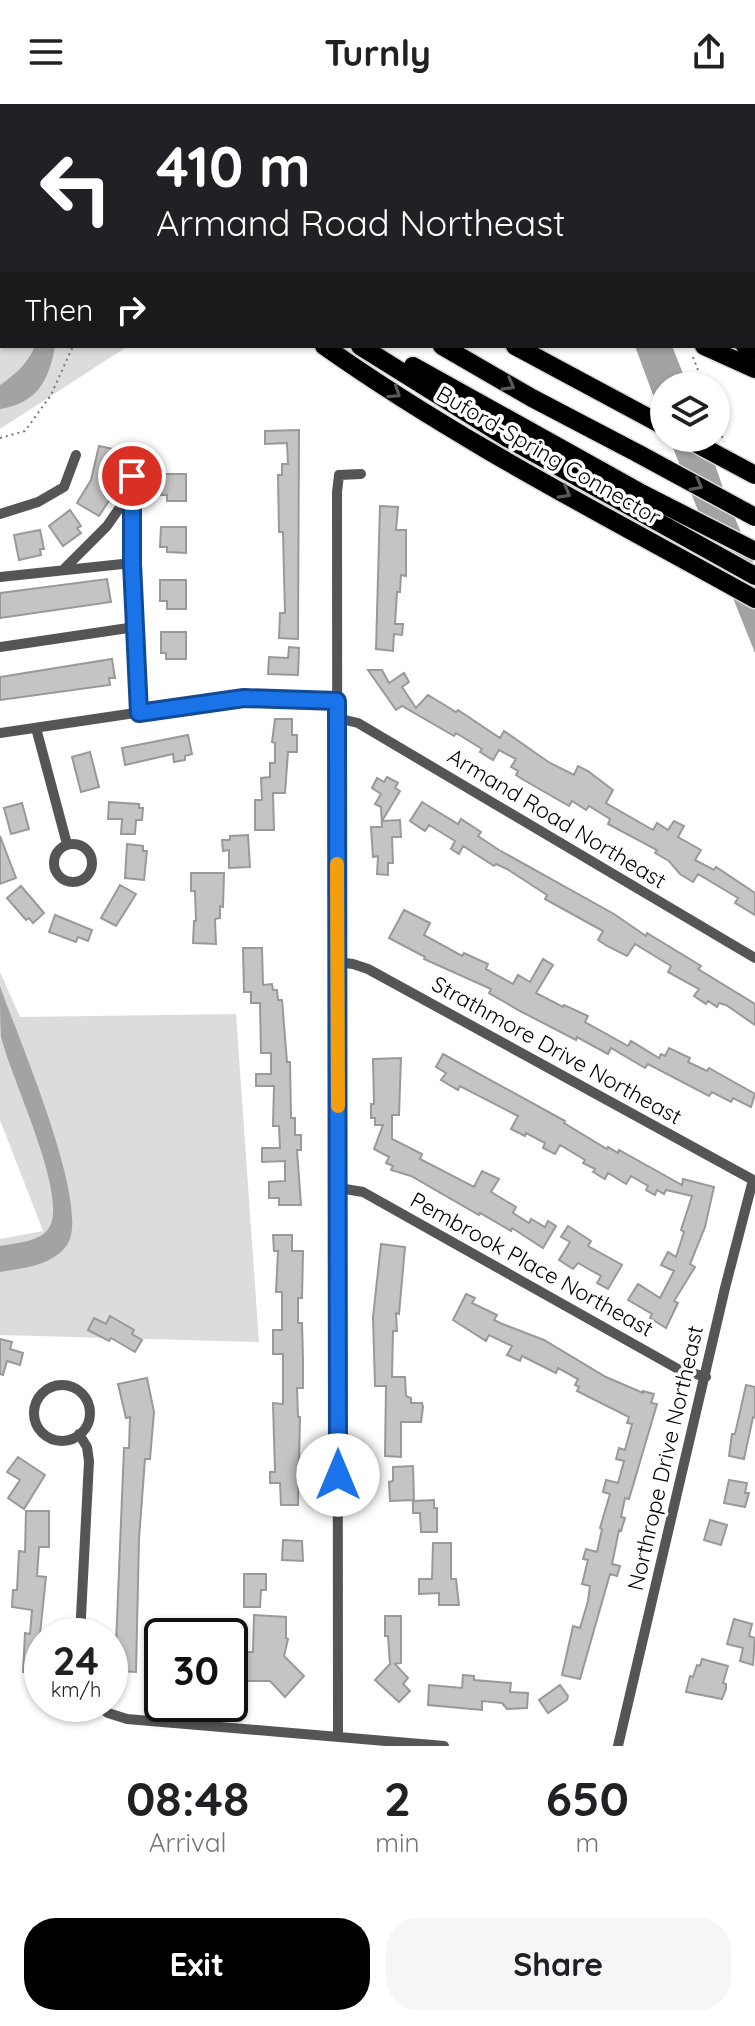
<!DOCTYPE html>
<html lang="en">
<head>
<meta charset="utf-8">
<style>
	:root { --surface:#fff; --page:#f6f6f6; --text:#202124; --muted:#757577; --accent:#000 }
	body { margin:0; font-family:Quicksand,sans-serif; background:var(--page); color:var(--text); height:100vh; display:flex; flex-direction:column; font-size:30px; white-space:nowrap }
	* { box-sizing:border-box; margin:0 }
	p { font-size:26px; color:var(--muted) }
	.icon { flex:none; width:44px; height:44px; fill:none; stroke:currentColor; stroke-width:2; stroke-linecap:round; stroke-linejoin:round }
	.map { position:relative; height:1642px; overflow:hidden }
	.sheet { display:flex; flex-direction:column; background:var(--surface); flex:1 }
	.sheet>* { flex:none }
	.hud { position:absolute; left:0px; top:0px; width:756px; height:244px; box-shadow:0 2px 6px #0004; background:#202124; color:#fff; overflow:hidden }
	.tools { position:absolute; left:650px; top:268px; display:grid; gap:16px }
	.tools a { display:grid; place-items:center; width:80px; height:80px; border-radius:50%; background:var(--surface); box-shadow:0 2px 6px #0004; font-size:40px }
	.speed { position:absolute; left:24px; top:1514px; display:flex; gap:16px; font-size:40px; font-weight:700; text-align:center }
	.speed>* { display:grid; place-content:center; width:104px; height:104px; border-radius:50%; background:var(--surface); box-shadow:0 2px 6px #0004; line-height:1 }
	.speed small { font-size:20px; font-weight:400 }
	.speed .limit { border:4px solid #111; border-radius:12px; background:#fff; color:#111 }
	.pin { position:absolute; display:grid; place-items:center; width:68px; height:68px; color:#fff; margin:-34px; border:4px solid #fff; border-radius:50%; box-shadow:0 2px 8px #0007 }
	.me { position:absolute; width:88px; margin:-44px; rotate:0deg; stroke-linejoin:round; filter:drop-shadow(0 0 6px #0008) }
	.turn { display:flex; align-items:center; gap:28px; height:168px; padding:0 24px; font-size:36px }
	.turn .icon { width:104px; height:104px; stroke-width:2.5 }
	.turn b { display:block; font-size:56px; line-height:68px }
	.then { display:flex; align-items:center; height:76px; padding:0 24px; background:#0003; gap:16px; font-size:30px }
	.eta { display:flex; justify-content:space-evenly; align-items:center; height:136px; text-align:center }
	.eta b { font-size:48px; font-weight:800; line-height:56px }
	.button { display:flex; gap:16px; margin-top:auto; padding:16px 24px }
	.button a { flex:1; height:92px; border-radius:32px; background:var(--accent); color:#fff; font-size:32px; font-weight:800; line-height:92px; text-align:center }
	.button a+a { background:var(--page); color:var(--text) }
	header { display:flex; justify-content:space-between; align-items:center; height:104px; padding:0 24px; background:var(--surface); font-size:36px; font-weight:800 }
	.map>svg:first-child { display:block }
	.green { fill:#dcdcdc }
	.water { fill:#a3a3a3 }
	.building { fill:#c4c4c4; stroke:#999; stroke-width:2 }
	.lines { fill:none; stroke-linecap:round; stroke-linejoin:round }
	.highway-casing { stroke:#dbdbdb; stroke-width:21 }
	.path { stroke:#777; stroke-width:2; stroke-dasharray:2 4; stroke-linecap:butt }
	.street { stroke:#555; stroke-width:10 }
	.highway { stroke:#000; stroke-width:18 }
	.highway-bridge-casing { stroke:#dbdbdb; stroke-width:21; stroke-linecap:butt }
	.highway-bridge { stroke:#000; stroke-width:18 }
	.oneway { stroke:#595959 }
	.route-casing { stroke:#114b97; stroke-width:20 }
	.route { stroke:#1a73e8; stroke-width:14 }
	.slow { stroke:#f59e0b; stroke-width:14 }
	.labels { text-anchor:middle; dominant-baseline:central; stroke-width:7; stroke-linejoin:round; paint-order:stroke }
	.street-label { font-size:22px; fill:#000; stroke:#fff }
</style>
</head>
<body>
<header><svg class="icon" aria-label="menu" viewBox="0 0 24 24"><path d="M4 6h16M4 12h16M4 18h16"/></svg>Turnly<svg class="icon" aria-label="share" viewBox="0 0 24 24"><path d="M12 15V3M7 8l5-5 5 5M5 13v7h14v-7"/></svg></header>
<div class="map">
<svg width="755" height="1642" viewBox="0 0 755 1642">
	<rect width="100%" height="100%" fill="#fff"/>
	<path class="green" d="M0,15L2,242H128L0,325Z
		M0,868L20,913L236,910L259,1238L0,1231V1135L43,1127L0,1016Z"/>
	<path class="water" d="M35,242H55C49,277 37,299 0,305V281C15,271 28,259 35,242Z
		M635,242H672L688,282H664V321Z
		M669,334H706L724,387L755,463V549Z
		M0,882C15,927 93,1104 67,1141C52,1162 23,1164 0,1168V1142C15,1139 43,1138 50,1122C67,1087 10,973 1,932C0,916 0,898 0,882Z"/>
	<path class="building" d="M299,326L298,535L279,534L280,509H285L283,428H279L278,371H282V360H288L287,339L265,340V327Z
		M99,342L118,346L117,352L123,353L118,373L114,372L104,391L110,395L99,412L77,399L91,376Z
		M161,370H186V397H167V391H161Z
		M380,402L398,403L396,426H406V472L401,471L400,488H397L395,520H403L402,531L394,530L393,547L376,545Z
		M70,406L81,422L77,424L81,429L63,442L49,422Z
		M161,423H186V449L167,448V443H160Z
		M40,426L44,445H40L41,451L19,456L14,431Z
		M107,475L111,498L0,514V489Z
		M160,476H186V505H167V497H160Z
		M161,528H186V555H166V549H161Z
		M289,543L299,544L298,571L268,570L269,553L288,554Z
		M112,555L115,574H109L110,581L0,596V573Z
		M368,566H382L389,579L404,569L409,578L402,583L416,604L428,591L456,608L458,606L500,634L504,627L550,659L574,671L578,662L588,667L613,686L606,699L653,726L657,719L668,726L674,717L684,722L678,733L701,746L695,756L714,766L716,763L755,789V811L735,799L738,794L698,770L693,778L680,770L669,757L655,749L657,746L608,720L610,715L589,702L586,706L572,697L569,702L522,675L516,671L518,667L511,663L516,655L499,646L493,656L480,648L482,645L456,629L454,632L402,602L396,606Z
		M275,615H292V631H297V648H288L285,689H273L274,726H255V696H262L261,674L270,673V659H275V639L272,638Z
		M188,631L192,650L185,652V656L174,658L173,650L125,661L122,644Z
		M90,648L99,683L81,688L72,653Z
		M387,673L398,679L395,684L400,687L382,717L400,716L401,733H392L393,759H388V771L377,770L378,752L373,753L371,723H382L381,703L375,700L381,690L372,684L377,674L384,678Z
		M109,698L139,700V704H143L142,716H136L135,730H121L122,715H108Z
		M422,698L458,720L461,715L481,728L478,732L499,746L614,810L646,832L647,829L701,862L698,865L755,900V921L726,901L719,899L717,903L708,897L706,900L694,892L699,885L668,868L671,862L635,840L627,852L607,842L598,836L603,827L545,795L547,791L507,765L496,760L494,762L463,742L459,750L451,745L455,737L429,721L425,727L410,717Z
		M22,699L29,725L11,730L4,704Z
		M248,731L250,763L229,764V746L223,747L222,736H230V732Z
		M0,732L16,774L0,780Z
		M127,740L143,742V747H147L144,776L125,774Z
		M191,769H224L223,803L220,802V814L215,815L216,840L193,839L194,817H196L195,787H191Z
		M120,781L136,790L116,822L101,814Z
		M21,782L44,809L33,819L29,814L26,816L7,794Z
		M404,806L430,819L424,831L462,852L464,849L488,860L486,865L513,880L518,871L530,878L543,855L553,861L536,889L563,903L564,901L588,912L585,918L628,942L631,937L659,954L661,950L665,952L669,944L690,954L688,958L707,967L709,964L755,990L751,1003L733,994L731,998L712,988L709,992L648,960L645,964L611,944L608,950L577,933L576,936L520,907L489,889L491,885L424,855L425,853L389,834Z
		M55,811L92,826L88,837L78,833L76,838L49,828Z
		M243,844H262L263,881L272,880L273,886H277L278,896H282L287,958H290L291,1014H295V1031H301V1046H297L301,1101H279V1094H269V1078L285,1077V1057L262,1058V1044H280L279,1022H273L274,982H256V970H271V949H261L260,899H251V888H244Z
		M443,950L565,1017L564,1019L607,1045L608,1043L618,1049L619,1046L682,1081L683,1075L714,1083L705,1123L690,1160L695,1163L674,1197L678,1199L666,1224L650,1214L652,1210L628,1196L638,1180L660,1194L674,1167L661,1161L668,1148L676,1153L684,1128L681,1126L692,1092L666,1086L664,1090L657,1086L655,1091L646,1086L648,1082L631,1072L626,1080L608,1069L605,1075L593,1068L595,1065L583,1059L585,1056L560,1041L555,1050L543,1044L545,1039L526,1029L525,1032L511,1025L518,1012L460,982L458,986L441,976L446,969L436,963Z
		M401,954L399,1011H392V1035L422,1050L420,1055L474,1083L482,1067L499,1075L491,1088L516,1103L513,1109L529,1119L531,1115L545,1123L548,1117L556,1122L543,1144L512,1124L511,1127L480,1109L479,1111L411,1072L391,1066L393,1062L386,1059L389,1053L374,1045L383,1021H375V1014H371V1000H374L373,955Z
		M568,1122L591,1137L588,1142L622,1161L608,1185L597,1179L601,1172L578,1159L573,1165L559,1156L570,1138L561,1133Z
		M273,1131H292V1147H303L302,1194H298V1219H302L303,1255V1284H297L298,1313H300L298,1401H281L280,1379H270V1368H275L273,1299L283,1300V1250H273V1226H282V1188H276L278,1147H274Z
		M381,1140L405,1143L399,1210L396,1209L397,1227H393L392,1273H405L406,1292L411,1294V1299H422L423,1303L421,1318H401V1353L385,1352L386,1282H375L373,1213Z
		M466,1190L475,1194L472,1199L497,1211L494,1216L500,1219L544,1236L606,1273L643,1289V1287L654,1290L651,1299L657,1300L629,1395L625,1394L621,1413L625,1414L621,1427L619,1426L612,1460L620,1462L617,1472L610,1470L580,1575L562,1571L573,1522L580,1524L588,1497L590,1482L582,1480L588,1456L583,1455L586,1445L597,1448L602,1425L600,1424L610,1390L603,1388L606,1376L618,1379L624,1357L616,1355L619,1344L625,1346L632,1320L627,1319L629,1313L577,1287L579,1283L575,1281L578,1275L558,1264L556,1269L522,1252L520,1257L507,1251L512,1242L489,1231L486,1237L453,1216Z
		M110,1212L134,1226L132,1230L142,1236L135,1248L111,1234L109,1237L88,1226L94,1214L106,1220Z
		M0,1235L12,1238L10,1245L23,1249L20,1261L7,1257L3,1271L0,1270Z
		M147,1274L154,1308L150,1355H145L139,1435L136,1568L119,1567L120,1540H116L124,1344H129L130,1313L126,1314L118,1280Z
		M746,1281L755,1283V1314L753,1313L744,1355L729,1352L732,1330H735Z
		M18,1353L45,1371L24,1405L8,1394L20,1376L7,1368Z
		M413,1362L414,1396L390,1397L389,1378L393,1377V1363Z
		M729,1376L747,1379L745,1389H749L745,1403L724,1399Z
		M434,1396V1404H437V1428H421L420,1409H413V1397Z
		M26,1407H49V1443H39L37,1472L46,1473L40,1530L42,1568H23L25,1529L30,1530L32,1506L12,1503L13,1486H17L19,1447L25,1448Z
		M710,1416L727,1421L721,1441L704,1436Z
		M283,1436L302,1437L303,1457L282,1456Z
		M433,1439H451V1475H456L459,1501H439V1489L419,1490V1475H432Z
		M244,1470H266V1486H261L260,1503H244Z
		M254,1511L286,1513V1534L288,1535L284,1552L304,1572L285,1593L270,1577H246L245,1589H236L234,1562H243V1548H253Z
		M385,1512H401V1559L395,1560L408,1574L403,1580L410,1587L399,1598L375,1576L390,1560L388,1532H385Z
		M734,1515L752,1520L749,1532L755,1534L753,1561L740,1557L743,1544L727,1540Z
		M702,1555L728,1562L723,1579L726,1580V1585L722,1595L686,1588L690,1572L693,1573L697,1561L700,1562Z
		M463,1571L474,1572V1576L511,1579L510,1588L528,1589L527,1604L507,1605L502,1599L482,1597V1606L428,1601L429,1581L462,1584Z
		M560,1581L568,1592L567,1596L548,1609L539,1596Z"/>
	<g class="lines">
		<defs>
			<path id="highway" d="M23,0L25,2
				M50,0L52,2
				M130,0L132,2
				M214,0L217,2
				M324,242C460,338 610,414 755,495
				M360,242L509,335L755,472
				M442,242L532,294L639,350
				M515,242L664,322
				M704,242L755,265
				M745,242L755,246
				M413,262L643,390L755,447"/>
		</defs>
		<use href="#highway" class="highway-casing"/>
		<path class="path" d="M368,0L376,2
			M494,0L495,2
			M511,0L513,2
			M649,0L650,2
			M474,2L475,0
			M506,2V0
			M527,2L528,0
			M674,2L677,0
			M0,75L2,77
			M693,253L704,282
			M716,315L724,338
			M0,334L25,327L51,291L73,242"/>
		<path class="street" d="M703,0V2
			M754,43H755
			M132,372V459L139,609
			M0,410L38,398L64,383L76,351
			M63,466L107,422L132,386
			M0,473L132,459
			M0,543L135,523
			M337,614L358,619L755,854
			M36,624L67,740
			M0,629L216,597L244,594L337,597
			M54 759a19 19 0 1 1 38 0a19 19 0 1 1-38 0Z
			M337,858L353,860L368,865L755,1077
			M339,1084L363,1088L678,1265L706,1273
			M34 1309a28 28 0 1 1 56 0a28 28 0 1 1-56 0Z
			M79,1330L87,1343L89,1357L80,1532
			M96,1600L108,1609L127,1615L444,1642
			M338,1633L337,388L339,371L361,370
			M618,1642L725,1184L753,1076"/>
		<use href="#highway" class="highway"/>
		<defs>
			<path id="highway-bridge" d="M686,334L755,371
				M639,350L755,413"/>
		</defs>
		<use href="#highway-bridge" class="highway-bridge-casing"/>
		<use href="#highway-bridge" class="highway-bridge"/>
	</g>
	<defs><path id="oneway-chevron" d="M-2-3.5L2.5 0L-2 3.5" fill="none" stroke-width="1.6" stroke-linecap="round" stroke-linejoin="round" transform="scale(2)"/></defs>
	<g class="oneway">
		<use href="#oneway-chevron" transform="translate(509 281) rotate(29)"/>
		<use href="#oneway-chevron" transform="translate(395 289) rotate(33)"/>
		<use href="#oneway-chevron" transform="translate(697 381) rotate(28)"/>
		<use href="#oneway-chevron" transform="translate(565 389) rotate(29)"/>
	</g>
	<g class="lines">
		<defs>
			<path id="route" d="M132,372V459L139,609L244,594L337,597L338,1371"/>
		</defs>
		<use href="#route" class="route-casing"/>
		<use href="#route" class="route"/>
		<path class="slow" d="M337,760L338,1002"/>
	</g>
	<g class="labels">
		<g class="street-label">
			<text transform="translate(549 351) rotate(30)">Buford-Spring Connector</text>
			<text transform="translate(557 714) rotate(31)">Armand Road Northeast</text>
			<text transform="translate(557 946) rotate(29)">Strathmore Drive Northeast</text>
			<text transform="translate(532 1160) rotate(29)">Pembrook Place Northeast</text>
			<text transform="translate(665 1354) rotate(-77)">Northrope Drive Northeast</text>
		</g>
	</g>
</svg>
<div class="tools">
<a><svg class="icon" aria-label="layers" viewBox="0 0 24 24"><path d="M12 4l9 5-9 5-9-5zM3 14l9 5 9-5"/></svg></a>
</div>
<div class="speed"><div>24<small>km/h</small></div><div class="limit">30</div></div>
<div class="pin" style="left:132px;top:372px;background:#d93025"><svg class="icon" aria-label="arrive" viewBox="0 0 24 24"><path d="M6 21V4h12l-3 4 3 4H6"/></svg></div>
<svg class="me" style="left:338px;top:1371px" viewBox="-20 -20 40 40"><circle r="19" fill="#fff"/><path d="M0-13L10 11 0 6-10 11z" fill="#1a73e8"/></svg>
<div class="hud">
<div class="turn"><svg class="icon" aria-label="left" viewBox="0 0 24 24"><path d="M17 20v-9H6M10 6l-5 5 5 5"/></svg><div><b>410 m</b>Armand Road Northeast</div></div>
<div class="then">Then<svg class="icon" aria-label="right" viewBox="0 0 24 24"><path d="M7 20v-9h11M14 6l5 5-5 5"/></svg></div>
</div>
</div>
<section class="sheet">
<div class="eta">
<div><b>08:48</b><p>Arrival</p></div>
<div><b>2</b><p>min</p></div>
<div><b>650</b><p>m</p></div>
</div>
<div class="button"><a>Exit</a><a>Share</a></div>
</section>
</body>
</html>
